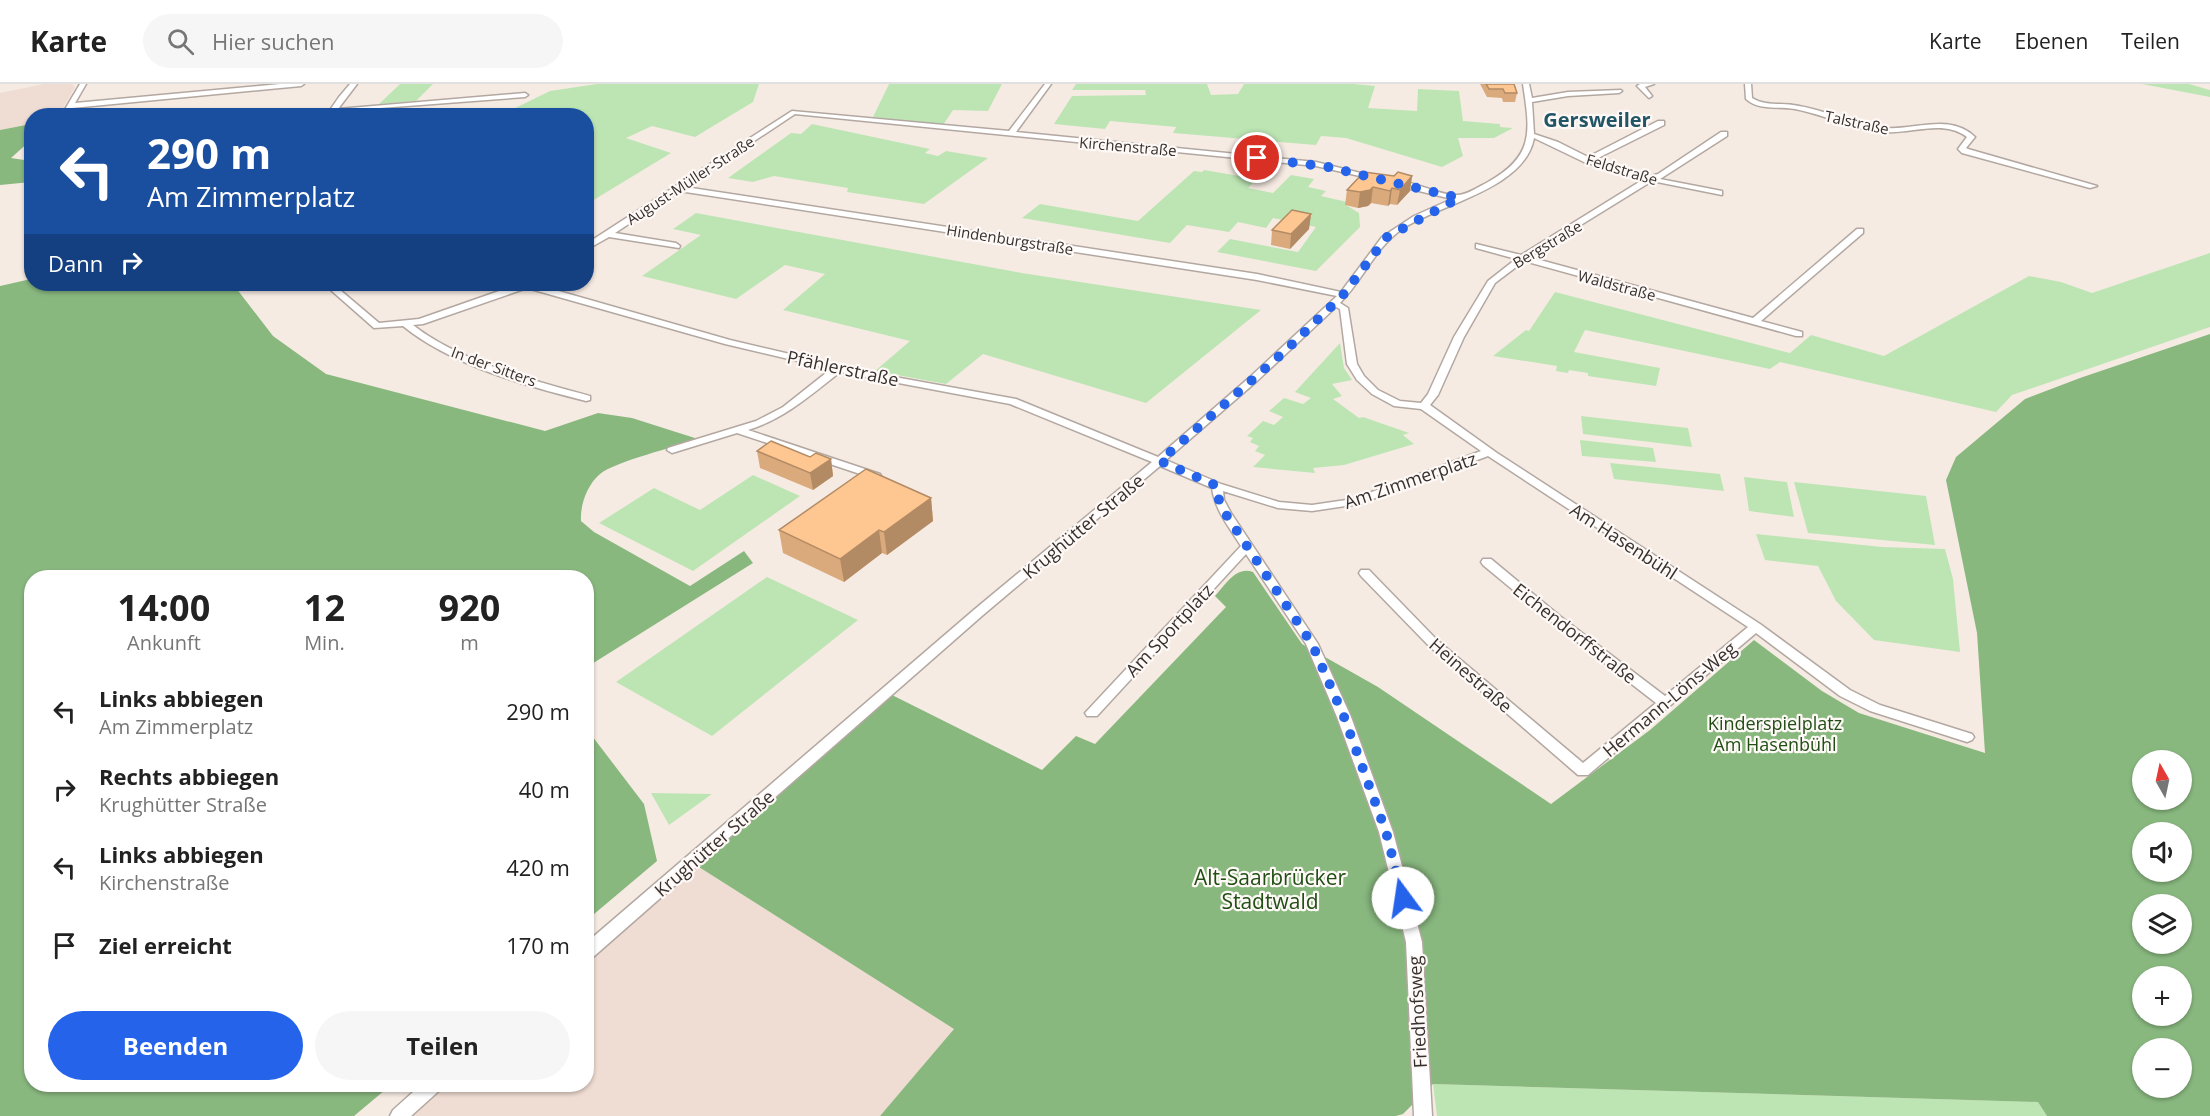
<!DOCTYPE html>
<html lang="de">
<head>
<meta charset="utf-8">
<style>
	:root { --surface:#fff; --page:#f6f6f6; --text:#222; --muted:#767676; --line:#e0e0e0; --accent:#2563eb }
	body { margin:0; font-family:"Open Sans",sans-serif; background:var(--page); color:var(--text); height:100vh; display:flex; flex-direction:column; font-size:22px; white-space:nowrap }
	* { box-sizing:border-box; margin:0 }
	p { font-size:20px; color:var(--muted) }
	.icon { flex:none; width:33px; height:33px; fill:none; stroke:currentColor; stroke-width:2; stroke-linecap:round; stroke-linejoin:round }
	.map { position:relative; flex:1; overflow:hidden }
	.drawer { position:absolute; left:24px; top:486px; width:570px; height:522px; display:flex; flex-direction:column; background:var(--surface); border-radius:24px; box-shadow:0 2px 4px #0004 }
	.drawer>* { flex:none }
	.top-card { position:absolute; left:24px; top:24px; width:570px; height:183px; border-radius:24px; box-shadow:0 2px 4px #0004; background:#1a4fa0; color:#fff; overflow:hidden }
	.needle { width:39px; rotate:351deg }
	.tools { position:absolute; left:2132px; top:666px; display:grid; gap:12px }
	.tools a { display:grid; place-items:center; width:60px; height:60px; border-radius:50%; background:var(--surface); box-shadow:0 2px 4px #0004; font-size:30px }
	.pin { position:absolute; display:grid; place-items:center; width:51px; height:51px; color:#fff; margin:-26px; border:3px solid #fff; border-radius:50%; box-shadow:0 2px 6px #0007 }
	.me { position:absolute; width:66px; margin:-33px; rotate:346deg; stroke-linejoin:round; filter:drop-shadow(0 0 4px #0008) }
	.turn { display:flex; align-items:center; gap:21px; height:126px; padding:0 24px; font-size:27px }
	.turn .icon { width:78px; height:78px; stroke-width:2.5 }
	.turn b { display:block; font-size:42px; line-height:51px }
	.then { display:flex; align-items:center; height:57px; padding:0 24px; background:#0003; gap:12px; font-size:22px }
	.eta { display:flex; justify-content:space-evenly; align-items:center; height:102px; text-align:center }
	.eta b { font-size:36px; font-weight:700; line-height:42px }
	.cta { display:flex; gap:12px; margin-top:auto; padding:12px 24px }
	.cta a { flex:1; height:69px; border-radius:36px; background:var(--accent); color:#fff; font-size:24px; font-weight:700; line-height:69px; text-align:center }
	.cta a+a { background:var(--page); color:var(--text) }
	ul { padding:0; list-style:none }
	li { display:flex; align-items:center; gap:18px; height:78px; padding:0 24px }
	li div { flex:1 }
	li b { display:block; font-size:22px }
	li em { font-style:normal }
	header { display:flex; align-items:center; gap:36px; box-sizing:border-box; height:84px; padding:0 30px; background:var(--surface); border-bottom:2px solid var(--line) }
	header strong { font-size:28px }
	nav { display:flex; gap:33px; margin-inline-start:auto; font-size:21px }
	.search { width:420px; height:54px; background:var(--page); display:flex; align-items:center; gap:15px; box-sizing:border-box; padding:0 21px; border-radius:33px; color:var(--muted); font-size:22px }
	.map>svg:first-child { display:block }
	.built { fill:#efdcd2 }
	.green { fill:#bde5b4 }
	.forest { fill:#89b87f; fill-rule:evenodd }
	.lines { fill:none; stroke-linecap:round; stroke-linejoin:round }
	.minor-casing { stroke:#b3a8a1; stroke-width:3 }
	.minor { fill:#fff; fill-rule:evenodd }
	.wall { fill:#daaa7c }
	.shaded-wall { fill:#b28b65 }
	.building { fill:#fec690; stroke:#b28b65; stroke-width:1.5 }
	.route { stroke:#2563eb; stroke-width:10; stroke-dasharray:0 18 }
	.labels { text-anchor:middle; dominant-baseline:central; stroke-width:4.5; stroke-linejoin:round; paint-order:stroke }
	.far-street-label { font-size:15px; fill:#36312f; stroke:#fef9f6 }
	.street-label { font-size:18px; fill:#36312f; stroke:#fef9f6 }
	.park-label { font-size:18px; fill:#214e15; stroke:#fef9f6 }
	.far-district-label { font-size:20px; font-weight:bold; fill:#225565; stroke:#fef9f6 }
	.near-park-label { font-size:21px; fill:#214e15; stroke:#fef9f6 }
</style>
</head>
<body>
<header>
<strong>Karte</strong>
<div class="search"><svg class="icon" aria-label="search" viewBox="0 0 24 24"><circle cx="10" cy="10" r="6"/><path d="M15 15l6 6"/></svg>Hier suchen</div>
<nav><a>Karte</a><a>Ebenen</a><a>Teilen</a></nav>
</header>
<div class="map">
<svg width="2210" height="1032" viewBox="0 0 2210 1032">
	<rect width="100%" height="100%" fill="#f6ebe3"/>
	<path class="built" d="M44,0H72L75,3L59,31L32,32L31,40L0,46V9Z
		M691,778L954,945L880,1032H406L441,1001L586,1000L587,871Z"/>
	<path class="green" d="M400,0H433L416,17L379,20Z
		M597,0H759L753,18L695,53L652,42L626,54L671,69L587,120L586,32L452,31L507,28L550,7Z
		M889,0H1002L988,27L953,26L943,41L873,33Z
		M1076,0H1207L1211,11L1238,10L1244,0H1354L1375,2L1368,24L1417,27L1418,5L1459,7L1463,37L1500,40V43L1513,44L1494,54H1458L1463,72L1442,83L1346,54L1321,52L1316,61L1173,49L1176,43L1110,37L1105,45L1054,40L1072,12L1146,11L1145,6H1072Z
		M2142,0H2189L2210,6V13Z
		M812,40L930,65L925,69L938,72L946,67L988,74L924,120L847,108L848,104L774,92L753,98L728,94L791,49L801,50Z
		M1204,86L1257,95L1248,104L1273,109L1291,91L1314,95L1308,103L1326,107L1321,112L1347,118L1346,121L1359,129L1360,143L1316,187L1217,168L1230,155L1298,168L1316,143L1273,134L1266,144L1238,138L1229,148L1187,141L1170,159L1022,134L1040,120L1138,137L1194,87L1202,88Z
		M696,129L1022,189L1261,226L1146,319L983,270L946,300L875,287L910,257L783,226L825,190L785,181L736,215L642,192L701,151L673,145Z
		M2210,169V243L2012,311L1996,328L1780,278L1770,285L1585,246L1574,268L1660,284L1656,302L1588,292V289L1569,286L1568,289L1556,287L1557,282L1493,272L1526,246L1529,247L1555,208L1790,269L1811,251L1884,272L2029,192L2061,198L2092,209Z
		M1340,259L1344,284L1352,296L1332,300L1342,312L1333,315L1359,334L1363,333L1409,349L1403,351L1414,360L1344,381L1313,384L1315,389L1253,383L1265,371L1255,367L1259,362L1250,358L1253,354L1247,352L1263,337L1274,341L1283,333L1269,327L1284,314L1303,320L1311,314L1295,308Z
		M1581,332L1688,344L1692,363L1583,350Z
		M1580,356L1653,364L1656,378L1582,372Z
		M1610,379L1720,390L1724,407L1614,395Z
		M753,391L800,412L693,487L599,439L654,404L700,426Z
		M1744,393L1787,398L1794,433L1749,427Z
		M1794,398L1926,412L1935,461L1808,449Z
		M1756,450L1882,463L1945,465L1953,495L1960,568L1874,556L1836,517L1818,482L1765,476Z
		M767,493L858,536L712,652L616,598Z
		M651,709L712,710L669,741Z
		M1433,1000L2038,1018L2047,1032H1437Z"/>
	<path class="forest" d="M31,40V56L11,74L31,77V98L0,101V46Z
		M31,195L32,200H233L273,252L326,290L545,347L598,329L632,334L698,355C676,363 616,377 600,390C587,401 580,421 581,437L594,448L690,502L744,467L753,479L587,583L586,494H32V1000L391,1001L354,1032H0V202Z
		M2210,250V1032H2047L2038,1018L1433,1000L1403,1030L1396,1032H880L954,945L691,778L890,610L1042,686L1076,652L1095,660L1226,523L1215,512C1226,500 1236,482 1253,488L1302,560L1378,603L1551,720L1650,646L1754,556L1822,607L1859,629L1985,669L1977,549L1946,396L1956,373L2025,315L2080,294ZM2142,676H2181V716H2142ZM2142,748H2181V788H2142ZM2142,820H2181V860H2142ZM2142,892H2181V932H2142ZM2142,964H2181V1004H2142Z
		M586,644L644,720L657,777L587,836Z"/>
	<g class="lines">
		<defs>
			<path id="minor" d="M80,0H86L75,19L280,0H304L301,2L72,24L68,32H61Z
				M350,0H357L338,25L525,9L528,11L525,13L367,25L320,32H298L330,26L339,13Z
				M1045,0H1051L1016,48L1316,78L1381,94L1377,96L1316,82L795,30L685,103L1257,190L1341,208L1382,153L1414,132L1452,115L1394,101V97C1414,96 1439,112 1458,111C1467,111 1480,102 1488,98C1535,72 1530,47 1523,0H1529L1532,14L1568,8L1621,6L1622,7L1619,9L1568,12L1532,18L1534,50L1558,58L1588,73L1658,37H1664V41L1594,76L1644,91L1651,92L1658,90L1721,48H1727V52L1660,95L1722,107V111L1652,97L1529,173L1753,234L1857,145H1863V149L1761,237L1802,248V252H1796L1524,177L1495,199L1464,253L1438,311L1430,321L1497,369L1760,540L1850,606L1880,621L1972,650L1974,653L1972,656L1967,658L1870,627L1840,612L1756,549L1588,691H1578L1429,562L1361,492L1359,489L1361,486H1369L1437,556L1583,679L1656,619L1553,539L1483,481L1481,478L1483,475H1491L1561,533L1665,612L1748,543L1488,372L1359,420L1312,427L1278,424L1223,407L1224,416L1231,429L1318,560L1351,633L1393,748L1422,858L1432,1032H1414L1406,858L1379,748L1337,633L1306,560L1246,470L1097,632H1087L1085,629L1241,462C1229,443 1215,426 1212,404L1160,382L983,531L592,874L586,875V859L975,525L1152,378L1010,320L840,288C811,311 784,335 748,346L880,390L881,392L880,394H872L737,349L672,369L667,366L668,364L756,337L783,323L831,285L725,260L527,204L423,240L413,241C458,277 534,297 590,312V316L586,317C526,302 451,281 403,242L374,244L324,200H333L379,239L419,235L519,200H534L730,256L867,288L1016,315L1158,373L1250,293L1337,212L1257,196L679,107L615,149L676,159L680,162L679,164L609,153L586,166V160L792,27L1009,47ZM1534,54L1584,78L1644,95L1521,171L1476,160V164L1516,175L1488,197L1454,253L1428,310L1421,319L1400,317L1378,306L1364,292L1357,280L1348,224L1340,219C1363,196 1375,164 1402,145C1440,120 1525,105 1534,54ZM1336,223L1340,225L1347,280L1357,296L1372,310L1394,322L1421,325L1481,367L1353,415L1312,421L1279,418L1221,400L1166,376L1257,297Z
				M1654,0L1645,3L1652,12L1649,14L1637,2L1640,0Z
				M1745,0H1751L1752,14C1765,22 1779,19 1793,21C1825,25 1854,42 1886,44C1916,46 1950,29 1975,53L1966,64L1968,65L2097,102L2090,104L1962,69L1958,65L1967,53C1943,35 1913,50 1885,48C1854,46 1826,31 1795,25C1778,22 1759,27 1746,15Z
				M422,1000H443L441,1005L411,1032H390L393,1026Z"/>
		</defs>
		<use href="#minor" class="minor-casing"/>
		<use href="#minor" class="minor"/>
	</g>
	<path class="wall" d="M1480,0H1514L1517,9L1515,18H1503L1502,14L1487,13Z
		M1412,92L1410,107L1397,121L1390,120L1388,122L1371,119L1368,122L1358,124L1345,121L1347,106Z
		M1311,130L1309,145L1290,165L1271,161L1272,146Z
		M757,367L831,375L833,392L813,406L760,384Z
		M931,414L933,437L887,471L882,469L844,498L783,469L779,446Z"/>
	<path class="shaded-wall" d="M1412,92L1410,107L1397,121L1400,106Z
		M1373,103L1371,119L1368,122L1358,124L1360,108Z
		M1392,104L1390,120L1388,122L1390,107Z
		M1311,130L1309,145L1290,165L1291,150Z
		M831,375L833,392L813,406L810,389Z
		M931,414L933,437L887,471L884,448Z
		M879,446L882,469L844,498L840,475Z"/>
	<path class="building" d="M1486,0H1514L1517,9H1505L1503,5H1489Z
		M1364,88L1394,92L1398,88L1412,92L1400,106L1392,104L1390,107L1373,103L1370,106L1360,108L1347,106Z
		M1292,126L1311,130L1291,150L1272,146Z
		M771,357L810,373L816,369L831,375L810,389L757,367Z
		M866,385L931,414L884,448L879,446L840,475L779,446Z"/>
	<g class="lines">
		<path class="route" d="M1257,74L1328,83L1459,114L1387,153L1343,211L1285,267L1160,377L1217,402L1219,416L1225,429L1312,560L1344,633L1386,748L1403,814"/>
	</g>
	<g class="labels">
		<g class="far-street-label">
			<text transform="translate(1857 38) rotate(12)">Talstraße</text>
			<text transform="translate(1128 62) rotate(5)">Kirchenstraße</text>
			<text transform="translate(1622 85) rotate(17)">Feldstraße</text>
			<text transform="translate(690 96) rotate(-33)">August-Müller-Straße</text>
			<text transform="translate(1010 155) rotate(9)">Hindenburgstraße</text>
			<text transform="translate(1547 160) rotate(-31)">Bergstraße</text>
			<text transform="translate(1617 201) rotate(15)">Waldstraße</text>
			<text transform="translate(494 282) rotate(20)">In der Sitters</text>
		</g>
		<g class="street-label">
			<text transform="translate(843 284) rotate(12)">Pfählerstraße</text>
			<text transform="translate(1410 396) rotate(-19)">Am Zimmerplatz</text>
			<text transform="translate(1083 442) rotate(-40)">Krughütter Straße</text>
			<text transform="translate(1624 457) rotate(33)">Am Hasenbühl</text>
			<text transform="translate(1169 546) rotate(-47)">Am Sportplatz</text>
			<text transform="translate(1575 549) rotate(38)">Eichendorffstraße</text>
			<text transform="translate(1471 591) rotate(41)">Heinestraße</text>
			<text transform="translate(1669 615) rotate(-40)">Hermann-Löns-Weg</text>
			<text transform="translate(714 759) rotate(-41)">Krughütter Straße</text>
			<text transform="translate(1417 928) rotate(-93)">Friedhofsweg</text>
		</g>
		<g class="park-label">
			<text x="1775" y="639">Kinderspielplatz<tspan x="1775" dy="21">Am Hasenbühl</tspan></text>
		</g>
		<g class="far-district-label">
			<text x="1597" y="35">Gersweiler</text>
		</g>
		<g class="near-park-label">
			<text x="1270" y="793">Alt-Saarbrücker<tspan x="1270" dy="24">Stadtwald</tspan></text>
		</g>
	</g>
</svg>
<div class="tools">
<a><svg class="needle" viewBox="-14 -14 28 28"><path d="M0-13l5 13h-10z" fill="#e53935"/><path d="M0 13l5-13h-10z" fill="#767676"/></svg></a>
<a><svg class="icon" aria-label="sound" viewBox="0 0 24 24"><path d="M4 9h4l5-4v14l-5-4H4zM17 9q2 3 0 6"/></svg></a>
<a><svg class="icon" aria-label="layers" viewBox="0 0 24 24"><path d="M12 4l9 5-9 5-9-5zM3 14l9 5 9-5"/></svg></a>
<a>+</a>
<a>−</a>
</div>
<div class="pin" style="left:1257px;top:74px;background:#d93025"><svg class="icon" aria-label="arrive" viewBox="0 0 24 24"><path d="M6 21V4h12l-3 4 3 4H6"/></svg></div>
<svg class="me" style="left:1403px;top:814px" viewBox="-20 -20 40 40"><circle r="19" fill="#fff"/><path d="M0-13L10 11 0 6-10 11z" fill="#2563eb"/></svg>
<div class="top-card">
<div class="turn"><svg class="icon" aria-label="left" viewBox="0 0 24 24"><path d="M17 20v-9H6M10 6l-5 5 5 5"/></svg><div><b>290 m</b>Am Zimmerplatz</div></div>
<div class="then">Dann<svg class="icon" aria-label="right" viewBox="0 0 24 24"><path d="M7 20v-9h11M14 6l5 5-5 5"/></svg></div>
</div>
<section class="drawer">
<div class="eta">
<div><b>14:00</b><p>Ankunft</p></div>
<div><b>12</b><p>Min.</p></div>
<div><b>920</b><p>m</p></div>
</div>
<ul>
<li><svg class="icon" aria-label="left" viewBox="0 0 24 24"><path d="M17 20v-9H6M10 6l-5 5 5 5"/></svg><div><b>Links abbiegen</b><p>Am Zimmerplatz</p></div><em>290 m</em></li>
<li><svg class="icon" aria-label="right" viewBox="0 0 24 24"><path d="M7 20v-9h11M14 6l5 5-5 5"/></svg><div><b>Rechts abbiegen</b><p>Krughütter Straße</p></div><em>40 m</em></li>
<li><svg class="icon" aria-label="left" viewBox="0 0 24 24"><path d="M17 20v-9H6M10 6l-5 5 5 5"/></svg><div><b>Links abbiegen</b><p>Kirchenstraße</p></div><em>420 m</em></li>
<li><svg class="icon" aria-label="arrive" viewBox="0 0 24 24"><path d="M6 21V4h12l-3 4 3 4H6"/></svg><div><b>Ziel erreicht</b></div><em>170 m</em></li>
</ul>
<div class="cta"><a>Beenden</a><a>Teilen</a></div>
</section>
</div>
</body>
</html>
